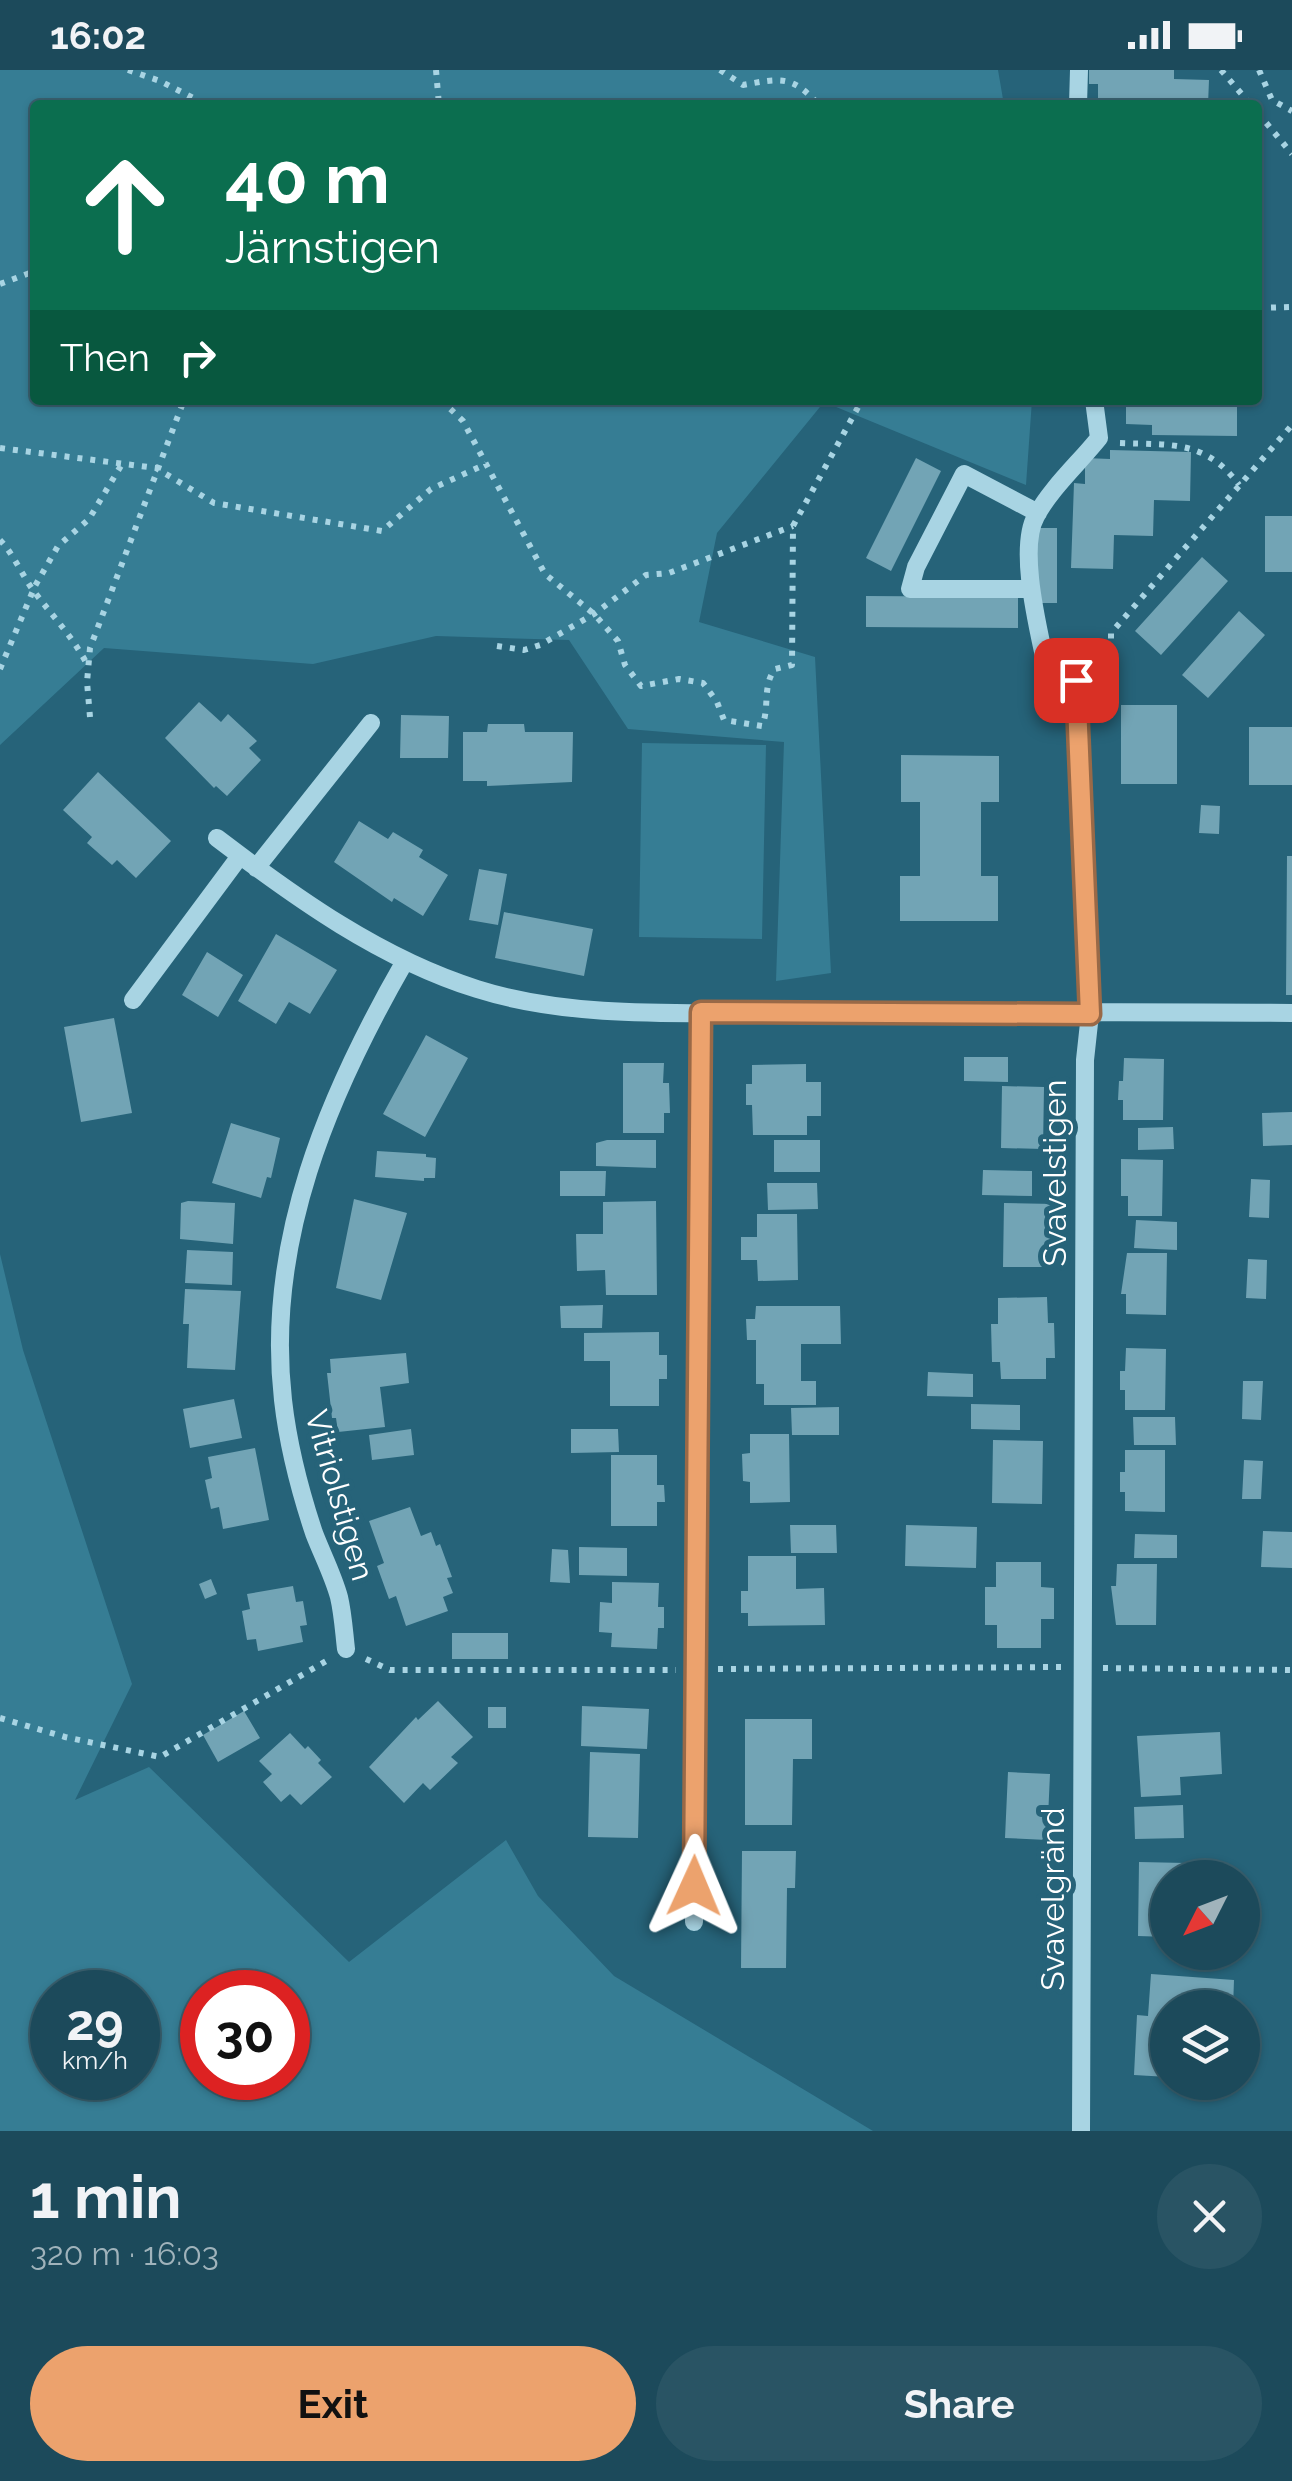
<!DOCTYPE html>
<html lang="en">
<head>
<meta charset="utf-8">
<style>
	:root { --surface:#1c4a5b; --page:#295464; --text:#f1f3f6; --muted:#a0b3bb; --line:#3a6271; --accent:#eca26d }
	body { margin:0; font-family:Raleway,sans-serif; background:var(--page); color:var(--text); height:100vh; display:flex; flex-direction:column; font-size:38px; white-space:nowrap }
	* { box-sizing:border-box; margin:0 }
	p { font-size:32px; color:var(--muted) }
	.icon { flex:none; width:55px; height:55px; fill:none; stroke:currentColor; stroke-width:2; stroke-linecap:round; stroke-linejoin:round }
	.map { position:relative; height:2061px; overflow:hidden }
	.side { display:flex; flex-direction:column; background:var(--surface); flex:1 }
	.side>* { flex:none }
	.banner { position:absolute; left:30px; top:30px; width:1232px; height:305px; border-radius:10px; box-shadow:0 2px 8px #0004,0 0 0 2px var(--line); background:#0b6e4f; color:#fff; overflow:hidden }
	.needle { width:65px; rotate:228deg }
	.controls { position:absolute; left:1150px; top:1790px; display:grid; gap:20px }
	.controls a { display:grid; place-items:center; width:110px; height:110px; border-radius:50%; background:var(--surface); box-shadow:0 2px 8px #0004,0 0 0 2px var(--line); font-size:50px }
	.speed { position:absolute; left:30px; top:1900px; display:flex; gap:20px; font-size:50px; font-weight:700; text-align:center }
	.speed>* { display:grid; place-content:center; width:130px; height:130px; border-radius:50%; background:var(--surface); box-shadow:0 2px 8px #0004,0 0 0 2px var(--line); line-height:1 }
	.speed small { font-size:25px; font-weight:400 }
	.speed .limit { border:15px solid #d22; background:#fff; color:#111 }
	.pin { position:absolute; display:grid; place-items:center; width:85px; height:85px; color:#fff; margin:-42px; border-radius:20px; box-shadow:0 5px 15px #0006 }
	.me { position:absolute; width:110px; margin:-55px; rotate:1deg; stroke-linejoin:round; filter:drop-shadow(0 0 8px #0008) }
	.turn { display:flex; align-items:center; gap:35px; height:210px; padding:0 30px; font-size:45px }
	.turn .icon { width:130px; height:130px; stroke-width:2.5 }
	.turn b { display:block; font-size:70px; line-height:85px }
	.then { display:flex; align-items:center; height:95px; padding:0 30px; background:#0003; gap:20px; font-size:38px }
	.round { display:grid; place-items:center; flex:none; width:105px; height:105px; border-radius:52px; background:var(--page) }
	.summary { display:flex; align-items:center; justify-content:space-between; height:170px; padding:0 30px }
	h1 { font-size:60px; font-weight:700; line-height:75px }
	.action { display:flex; gap:20px; margin-top:auto; padding:20px 30px }
	.action a { flex:1; height:115px; border-radius:60px; background:var(--accent); color:#111; font-size:40px; font-weight:700; line-height:115px; text-align:center }
	.action a+a { background:var(--page); color:var(--text) }
	.status { display:flex; justify-content:space-between; align-items:center; height:70px; padding:0 50px; background:var(--surface); direction:ltr }
	.status svg { height:28px; fill:currentColor }
	.map>svg:first-child { display:block }
	.green { fill:#367d94; fill-rule:evenodd }
	.building { fill:#72a4b5 }
	.lines { fill:none; stroke-linecap:round; stroke-linejoin:round }
	.path { stroke:#a8d4e3; stroke-width:6; stroke-dasharray:5 8; stroke-linecap:butt }
	.minor { stroke:#a8d4e3; stroke-width:18 }
	.route-casing { stroke:#996947; stroke-width:25 }
	.route { stroke:#eca26d; stroke-width:18 }
	.labels { text-anchor:middle; dominant-baseline:central; stroke-width:10; stroke-linejoin:round; paint-order:stroke }
	.street-label { font-size:32px; fill:#fff; stroke:#266379 }
</style>
</head>
<body>
<div class="status"><b>16:02</b><svg viewBox="0 0 49 12"><path d="M0 12V9h3v3zM5 12V6h3v6zM10 12V3h3v9zM15 12V0h3v12zM26 1h20v11H26zM47 4h2v5h-2z"/></svg></div>
<div class="map">
<svg width="1292" height="2061" viewBox="0 0 1292 2061">
	<rect width="100%" height="100%" fill="#266379"/>
	<path class="green" d="M0,0H998L1004,35H35V330H1032L1026,415L824,332L717,463L699,552L815,587L831,903L776,911L784,672L628,659L569,570L436,566L313,594L104,578L0,675Z
		M642,673L766,675L762,869L639,867Z
		M0,1184L23,1280L132,1614L75,1730L149,1697L349,1892L506,1770L538,1826L614,1906L873,2061H0ZM52,1922H138V2008H52ZM202,1922H288V2008H202Z"/>
	<path class="building" d="M1089,0H1174V9L1209,10L1208,35H1098V14H1089Z
		M1126,330H1237V366L1152,365V355L1126,354Z
		M1110,380L1191,382L1190,431L1154,430L1153,466L1114,465L1113,499L1071,498L1074,413L1085,414V388L1110,389Z
		M916,388L941,401L891,501L866,488Z
		M1265,446H1292V502H1265Z
		M1037,458H1057V533H1037Z
		M1202,487L1228,511L1161,585L1135,561Z
		M866,526L1018,527V558L866,557Z
		M1239,541L1265,565L1208,628L1182,605Z
		M199,632L221,652L228,644L257,671L249,678L261,690L227,726L216,716L214,718L165,668Z
		M1121,635H1177V714H1121Z
		M401,645L449,646L448,688H400Z
		M488,654H524L525,662H573L572,712L487,716V711H463V662H487Z
		M1249,657H1292V715H1249Z
		M901,685L999,686V732H981V806H998V851H900V806H920V732H901Z
		M98,702L171,771L136,808L117,790L112,795L87,773L92,767L63,740Z
		M1201,735L1220,736L1219,764L1199,763Z
		M359,751L388,769L393,762L423,780L419,787L448,805L423,846L394,828L392,832L334,792Z
		M1287,786H1292V925H1286Z
		M479,799L507,804L498,855L469,850Z
		M504,842L593,859L584,906L495,888Z
		M276,864L337,900L310,944L289,932L276,954L238,931Z
		M207,882L243,905L218,947L182,925Z
		M114,948L132,1043L81,1052L64,957Z
		M426,965L468,988L425,1067L383,1044Z
		M964,987H1008V1012L964,1011Z
		M1124,988L1164,989L1163,1050H1123V1030H1118L1119,1011H1123Z
		M623,993H664L663,1013H669L670,1043H664V1063H623Z
		M806,994V1012H821V1046H807V1065H753L752,1035H746V1014H752V995Z
		M1002,1016L1044,1017L1043,1079L1001,1078Z
		M1292,1042V1075L1263,1076L1262,1043Z
		M231,1053L280,1068L271,1108L267,1107L261,1128L212,1113Z
		M1173,1057L1174,1079L1138,1080V1058Z
		M607,1070H656V1098L596,1096V1073Z
		M774,1070H820V1102H774Z
		M377,1081L426,1084V1087L436,1088L435,1108H424V1111L375,1107Z
		M1121,1089L1163,1090L1162,1146H1128V1126H1121Z
		M983,1100L1032,1101V1126L982,1125Z
		M560,1101H606L605,1126H560Z
		M1251,1109L1270,1110L1269,1148L1249,1147Z
		M767,1113H817L818,1139L768,1140Z
		M354,1129L407,1143L381,1230L336,1218Z
		M188,1131L235,1133L233,1174L180,1169L181,1133Z
		M656,1131L657,1225H606L605,1200L577,1201L576,1164H603V1132Z
		M1004,1133L1054,1134L1053,1197H1003Z
		M757,1144H797L798,1210L758,1211L757,1190H741V1167H757Z
		M1136,1150L1177,1152V1180L1134,1178Z
		M187,1180L233,1182L232,1215L185,1213Z
		M1127,1183H1167L1166,1245L1126,1244V1224H1121Z
		M1248,1189L1267,1190L1266,1229L1246,1228Z
		M185,1219L241,1221L235,1300L187,1298L189,1254H183Z
		M1047,1227L1048,1253H1054L1055,1288H1046V1309H1001L1000,1292H992L991,1254H998V1228Z
		M603,1235L602,1258H561L560,1236Z
		M756,1236H840L841,1274H801V1311H816V1335H764V1314H756V1270H747L746,1249H755Z
		M659,1262V1285H667V1309H659V1336H610V1291H584V1263Z
		M1126,1278L1166,1279L1165,1340H1125V1320H1120V1301H1125Z
		M406,1283L409,1313L380,1317L385,1357L338,1362L336,1348H332L327,1303H331L330,1289Z
		M928,1302L973,1304V1327L927,1326Z
		M1243,1311H1263L1261,1350L1242,1349Z
		M234,1329L242,1368L190,1378L183,1339Z
		M971,1334L1020,1335V1360L971,1359Z
		M839,1337V1365H792L791,1338Z
		M1133,1347H1175L1176,1375H1134Z
		M411,1359L414,1385L372,1390L369,1365Z
		M571,1359H618L619,1382L571,1383Z
		M750,1364H789L790,1432L750,1433V1412L743,1411L742,1384L750,1383Z
		M993,1370L1043,1371L1042,1434L992,1433Z
		M255,1378L269,1450L223,1459L219,1437L211,1439L205,1410L212,1408L208,1387Z
		M1125,1380H1165V1442L1125,1441V1422H1120V1402H1125Z
		M611,1385H657V1415H664L665,1432H657V1456H611Z
		M1244,1390L1263,1391L1261,1429H1242Z
		M410,1437L421,1466L431,1462L436,1476L440,1474L452,1507L447,1508L453,1523L443,1527L448,1541L406,1556L396,1526L389,1529L377,1496L384,1493L369,1451Z
		M790,1455H836L837,1483H791Z
		M906,1455L977,1457L976,1498L905,1496Z
		M1263,1461L1292,1462V1498L1261,1497Z
		M1135,1464L1177,1465V1488H1134Z
		M579,1477L627,1478V1506L579,1505Z
		M552,1479L568,1480L570,1513L550,1512Z
		M748,1486H796V1519L824,1518L825,1555L748,1556V1543H741V1521H748Z
		M996,1492H1041V1517L1054,1518V1549H1041V1578H997V1555H985V1517H996Z
		M1117,1494H1157L1156,1555H1116L1111,1516H1116Z
		M211,1509L217,1524L205,1529L199,1514Z
		M612,1512L659,1513L658,1537H664V1558H658L657,1579L611,1577L612,1563L599,1562L600,1532L612,1533Z
		M293,1516L296,1532L303,1531L307,1555L300,1556L303,1572L258,1581L256,1569L247,1570L242,1541L250,1539L247,1524Z
		M452,1563H508V1589H452Z
		M438,1631L473,1667L451,1687L458,1693L430,1720L423,1713L404,1733L369,1697L416,1647L418,1650Z
		M582,1636L649,1639L647,1679L581,1676Z
		M488,1637H506V1658H488Z
		M244,1641L260,1668L218,1692L203,1665Z
		M745,1649H812V1689H793L792,1755H745Z
		M1220,1662L1222,1704L1180,1707L1181,1725L1141,1727L1137,1666Z
		M290,1663L305,1679L308,1676L321,1690L318,1693L332,1707L301,1735L290,1724L281,1732L263,1712L272,1704L259,1691Z
		M590,1682L640,1684L638,1768L588,1767Z
		M1008,1702L1050,1704L1047,1770L1005,1768Z
		M1183,1735L1184,1768L1135,1769L1134,1737Z
		M742,1781H796L795,1818H787L786,1898H741Z
		M1139,1792L1186,1793V1808H1168V1867L1138,1866Z
		M1151,1904L1234,1910L1233,1938H1168V2007L1134,2005L1137,1945L1148,1946Z"/>
	<g class="lines">
		<path class="path" d="M128,0L160,11L207,35
			M436,0L439,35
			M720,0L743,15C781,8 792,5 819,35
			M1221,0L1251,35
			M1259,0L1272,30L1292,41
			M1258,43L1292,84
			M0,214L35,201
			M1258,238L1292,237
			M441,330L463,351L545,504L594,544L618,571L625,595L641,616L679,609L703,613L717,632L724,650L762,656C770,637 762,616 775,599L792,595L793,456L862,330
			M1120,373C1171,375 1206,370 1239,415
			M0,378L156,398L214,433L382,461L431,419L486,394
			M0,470C15,486 22,506 36,524C55,549 73,567 88,596
			M497,576L524,580L540,575L594,544L646,505L669,503L793,456
			M0,599L35,516L58,476L89,449L122,394
			M1099,610H1109L1111,605V563L1292,355
			M90,647L87,612L90,578L184,330
			M366,1589L390,1600H676
			M1103,1598L1292,1600
			M718,1599L1061,1597
			M0,1648L65,1667L160,1687L328,1590"/>
		<path class="minor" d="M1078,35L1079,0
			M1031,519H910L916,497L964,404L1038,443
			M217,768C296,828 381,889 477,919C575,950 690,942 793,943C959,943 1126,941 1292,943
			M256,798L371,653
			M133,930L240,786
			M346,1579C344,1562 343,1544 339,1527C333,1505 322,1484 314,1463C300,1421 288,1374 283,1330C265,1172 328,1025 405,891
			M694,1852L701,942
			M1081,2061L1085,990L1090,944L1076,610L1045,591C1038,557 1018,478 1036,446C1051,418 1079,393 1099,368L1094,330"/>
	</g>
	<g class="lines">
		<defs>
			<path id="route" d="M694,1816L701,942L1090,944L1076,610"/>
		</defs>
		<use href="#route" class="route-casing"/>
		<use href="#route" class="route"/>
	</g>
	<g class="labels">
		<g class="street-label">
			<text transform="translate(1054 1103) rotate(-90)">Svavelstigen</text>
			<text transform="translate(340 1425) rotate(74)">Vitriolstigen</text>
			<text transform="translate(1052 1829) rotate(-90)">Svavelgränd</text>
		</g>
	</g>
</svg>
<div class="controls">
<a><svg class="needle" viewBox="-14 -14 28 28"><path d="M0-13l5 13h-10z" fill="#e53935"/><path d="M0 13l5-13h-10z" fill="#a0b3bb"/></svg></a>
<a><svg class="icon" aria-label="layers" viewBox="0 0 24 24"><path d="M12 4l9 5-9 5-9-5zM3 14l9 5 9-5"/></svg></a>
</div>
<div class="speed"><div>29<small>km/h</small></div><div class="limit">30</div></div>
<div class="pin" style="left:1076px;top:610px;background:#d93025"><svg class="icon" aria-label="arrive" viewBox="0 0 24 24"><path d="M6 21V4h12l-3 4 3 4H6"/></svg></div>
<svg class="me" style="left:694px;top:1816px" viewBox="-20 -20 40 40"><path d="M0-17L14 15 0 8-14 15z" fill="#eca26d" stroke="#fff" stroke-width="4"/></svg>
<div class="banner">
<div class="turn"><svg class="icon" aria-label="ahead" viewBox="0 0 24 24"><path d="M12 20V5M6 11l6-6 6 6"/></svg><div><b>40 m</b>Järnstigen</div></div>
<div class="then">Then<svg class="icon" aria-label="right" viewBox="0 0 24 24"><path d="M7 20v-9h11M14 6l5 5-5 5"/></svg></div>
</div>
</div>
<section class="side">
<div class="summary"><div><h1>1 min</h1><p>320 m · 16:03</p></div><a class="round"><svg class="icon" aria-label="close" viewBox="0 0 24 24"><path d="M6 6l12 12M18 6L6 18"/></svg></a></div>
<div class="action"><a>Exit</a><a>Share</a></div>
</section>
</body>
</html>
